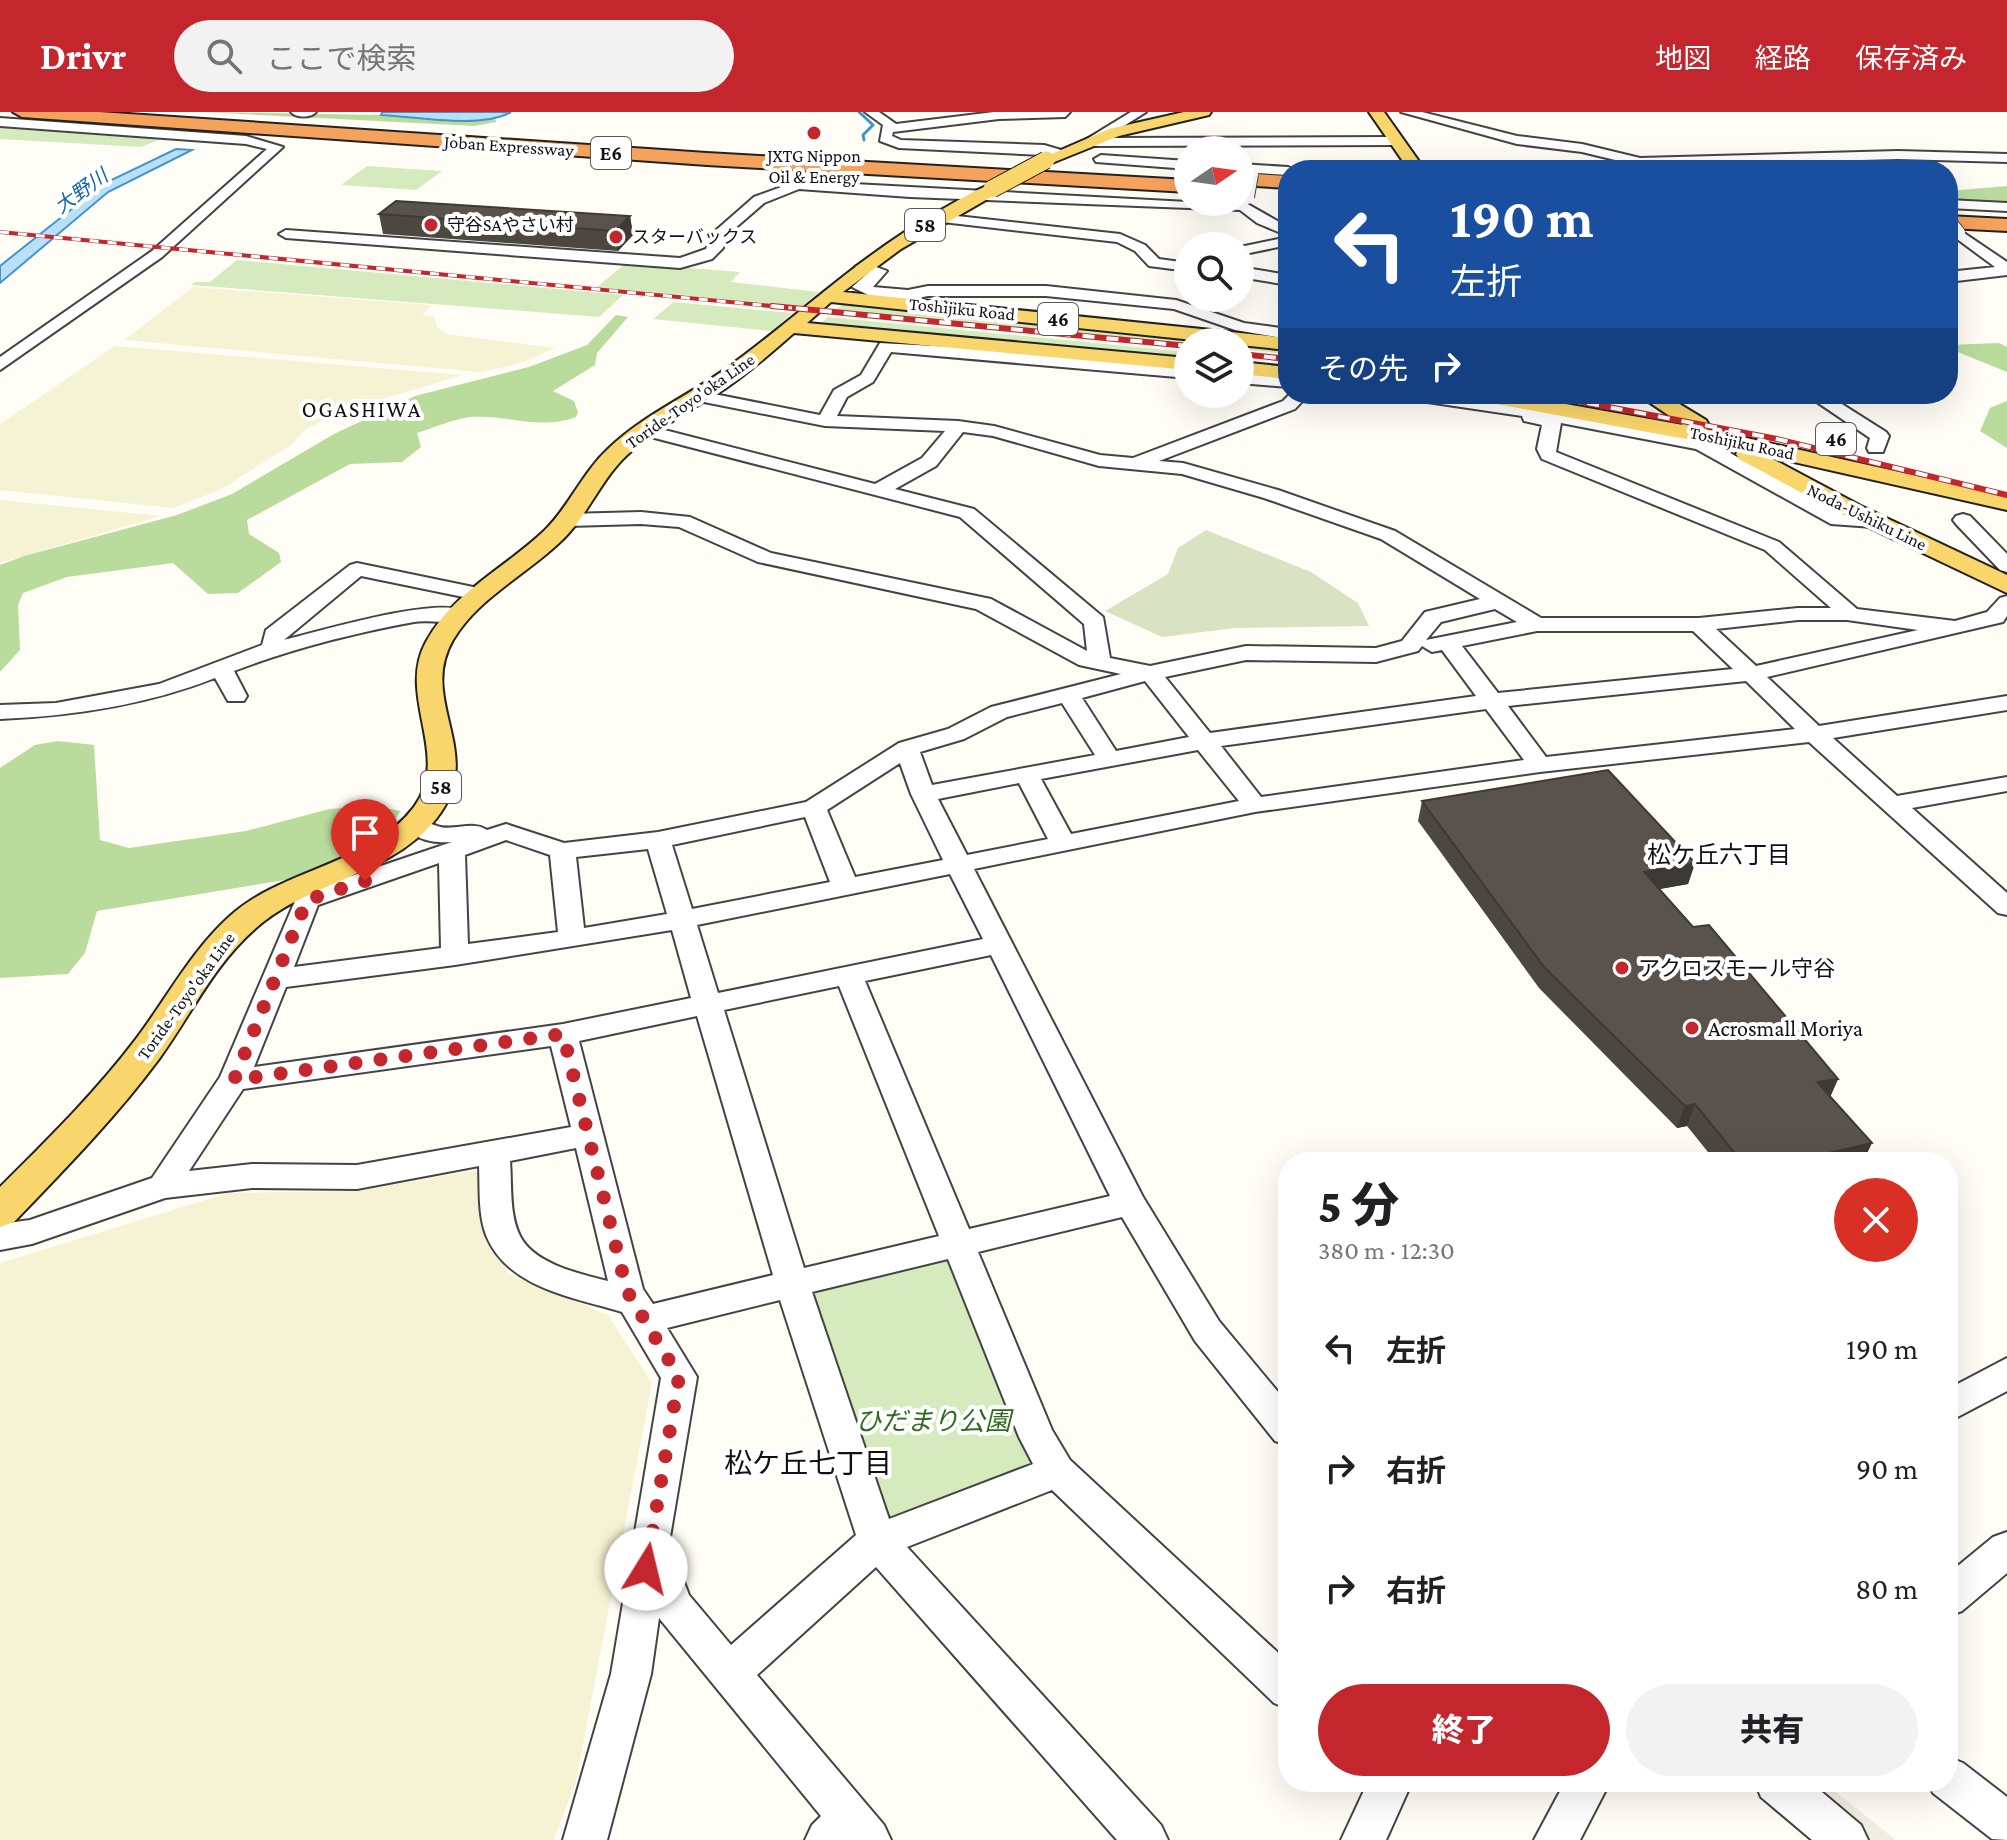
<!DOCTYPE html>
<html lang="ja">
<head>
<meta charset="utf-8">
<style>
	:root { --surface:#fff; --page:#f2f2f2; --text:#202124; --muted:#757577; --accent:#c4262e }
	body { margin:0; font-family:"Crimson Pro","Noto Sans JP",serif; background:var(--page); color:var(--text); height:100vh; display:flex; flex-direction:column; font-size:30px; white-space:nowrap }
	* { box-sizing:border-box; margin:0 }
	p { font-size:26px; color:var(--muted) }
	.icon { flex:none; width:44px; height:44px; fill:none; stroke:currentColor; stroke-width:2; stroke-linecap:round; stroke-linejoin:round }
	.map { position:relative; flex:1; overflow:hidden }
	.details { position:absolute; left:1278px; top:1040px; width:680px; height:640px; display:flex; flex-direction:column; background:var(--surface); border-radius:32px; box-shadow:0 8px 32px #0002 }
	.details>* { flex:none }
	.guide { position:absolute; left:1278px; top:48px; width:680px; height:244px; border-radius:32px; box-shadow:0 8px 32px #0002; background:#1a4fa0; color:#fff; overflow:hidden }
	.needle { width:52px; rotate:77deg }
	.fabs { position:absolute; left:1174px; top:24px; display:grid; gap:16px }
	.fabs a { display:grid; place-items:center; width:80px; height:80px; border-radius:50%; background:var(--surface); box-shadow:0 8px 32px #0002; font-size:40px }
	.pin { position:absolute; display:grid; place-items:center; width:68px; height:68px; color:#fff; margin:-82px -34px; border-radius:50% 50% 50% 0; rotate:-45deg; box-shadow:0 0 8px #0007 }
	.pin .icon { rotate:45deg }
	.me { position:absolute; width:88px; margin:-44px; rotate:9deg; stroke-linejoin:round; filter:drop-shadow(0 0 6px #0008) }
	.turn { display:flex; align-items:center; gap:28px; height:168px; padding:0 40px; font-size:36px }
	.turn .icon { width:104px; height:104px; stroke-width:2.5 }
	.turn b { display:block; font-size:56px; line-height:68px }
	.then { display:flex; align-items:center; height:76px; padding:0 40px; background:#0003; gap:16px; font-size:30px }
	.round { display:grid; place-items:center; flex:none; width:84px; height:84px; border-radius:42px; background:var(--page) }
	.head { display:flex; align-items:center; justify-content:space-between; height:136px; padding:0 40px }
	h1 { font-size:48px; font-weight:800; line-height:60px }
	.action { display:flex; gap:16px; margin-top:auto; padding:16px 40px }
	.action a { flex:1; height:92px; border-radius:48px; background:var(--accent); color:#fff; font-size:32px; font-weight:800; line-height:92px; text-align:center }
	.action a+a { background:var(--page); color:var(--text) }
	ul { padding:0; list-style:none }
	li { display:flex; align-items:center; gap:24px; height:120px; padding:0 40px }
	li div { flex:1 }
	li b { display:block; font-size:30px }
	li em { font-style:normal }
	header { display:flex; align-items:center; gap:48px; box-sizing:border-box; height:112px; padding:0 40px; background:var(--accent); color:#fff }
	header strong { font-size:38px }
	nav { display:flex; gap:44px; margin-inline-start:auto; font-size:28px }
	.search { width:560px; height:72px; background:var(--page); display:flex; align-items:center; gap:20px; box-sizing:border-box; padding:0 28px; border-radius:44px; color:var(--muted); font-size:30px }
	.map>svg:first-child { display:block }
	.farmland { fill:#f6f3d4 }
	.green { fill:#d5ebbd }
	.forest { fill:#b9dc9c }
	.cemetery { fill:#d9e3c4 }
	.plaza { fill:#f1ede2 }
	.water { fill:#b9e0f7; stroke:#3f96cf; stroke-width:2 }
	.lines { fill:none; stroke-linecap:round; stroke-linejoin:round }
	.stream { stroke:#3f96cf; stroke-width:3 }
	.minor-casing { stroke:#444; stroke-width:4 }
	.major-casing { stroke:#222; stroke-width:4 }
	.highway-casing { stroke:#222; stroke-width:4 }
	.minor { fill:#fff; fill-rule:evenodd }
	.major { fill:#f9d66b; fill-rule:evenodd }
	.highway { fill:#f5a25d; fill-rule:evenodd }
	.rail-far1-casing { stroke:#c4262e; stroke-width:4 }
	.rail-casing { stroke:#c4262e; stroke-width:6 }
	.rail-far1 { stroke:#fff; stroke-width:3; stroke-dasharray:9; stroke-linecap:butt }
	.rail { stroke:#fff; stroke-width:4; stroke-dasharray:12; stroke-linecap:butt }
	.minor-bridge-casing { stroke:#444; stroke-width:16; stroke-linecap:butt }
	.major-bridge-casing { stroke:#222; stroke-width:19; stroke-linecap:butt }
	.minor-bridge { stroke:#fff; stroke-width:14 }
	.major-bridge { stroke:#f9d66b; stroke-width:17 }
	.wall { fill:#4d4742 }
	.shaded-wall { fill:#3f3936 }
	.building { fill:#5a524d; stroke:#3f3936; stroke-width:2 }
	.route { stroke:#c4262e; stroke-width:14; stroke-dasharray:0 25.2 }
	.poi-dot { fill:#c4262e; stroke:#fff; stroke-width:3 }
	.labels { text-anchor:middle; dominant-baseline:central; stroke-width:8; stroke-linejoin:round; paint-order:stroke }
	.far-street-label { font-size:18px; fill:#111; stroke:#fff }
	.far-poi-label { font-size:18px; fill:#111; stroke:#fff; text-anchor:start }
	.shield { fill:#fff; stroke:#585858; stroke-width:2 }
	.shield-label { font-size:20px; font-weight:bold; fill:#111 }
	.far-water-label { font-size:20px; font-style:italic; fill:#1768a6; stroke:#fff }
	.far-quarter-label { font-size:22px; letter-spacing:2px; fill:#111; stroke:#fff }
	.poi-label { font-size:22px; fill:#111; stroke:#fff; text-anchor:start }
	.neighbourhood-label { font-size:24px; fill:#111; stroke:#fff }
	.near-park-label { font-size:26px; font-style:italic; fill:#2f6b1f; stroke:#fff }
	.near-neighbourhood-label { font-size:28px; fill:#111; stroke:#fff }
</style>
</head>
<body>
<header>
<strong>Drivr</strong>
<div class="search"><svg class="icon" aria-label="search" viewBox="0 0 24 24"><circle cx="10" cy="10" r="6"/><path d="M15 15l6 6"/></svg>ここで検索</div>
<nav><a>地図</a><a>経路</a><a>保存済み</a></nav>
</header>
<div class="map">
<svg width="2007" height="1728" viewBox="0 0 2007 1728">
	<rect width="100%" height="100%" fill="#fffdf5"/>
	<path class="farmland" d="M193,175L432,193L422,203L434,205L438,216L446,222L555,236L518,252L480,260L124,228Z
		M115,234L463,263L356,295L334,307L320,310L307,316L291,333L220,378L173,396L0,378V312Z
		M0,388L161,404L0,451Z
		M476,1058L507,1161L608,1203L652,1271L576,1669L554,1728H0V1151L228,1081L359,1079Z"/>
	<path class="green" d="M0,13L166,25L141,35L0,27Z
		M367,54L442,59L416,78L341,73Z
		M237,148L623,183L599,205L191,173L195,170H210Z
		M626,151L740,160L731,170L819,180L801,195L597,175Z
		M848,188L1288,234V242L1240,237V230L1188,232L836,198Z
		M674,190L792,201L772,219L653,207Z
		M828,205L1188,240V249L819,213Z
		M959,1130L1057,1359L877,1429L792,1172Z"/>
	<path class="forest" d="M203,0L381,3L476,9L495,6L496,10L475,14Z
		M2007,74V91L1948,89V79Z
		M616,203L628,205L597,241L595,253L553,279L574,289L578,300L576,305C538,319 507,302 471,305C453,307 433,316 417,321L421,335L402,350L350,352L247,408L249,422L279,441L281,450L238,481L208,482L173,451L67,465L23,481L18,493L20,538L0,560V453L24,444L177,403L232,382L334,322L415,284L529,255L587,233Z
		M1999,231L2007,235V260L1948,236V233Z
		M2007,289V336L1980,319L1990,296Z
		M58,629L94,633L100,728L129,736L246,719L329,697L373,694L401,699L381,725L297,766L97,799L85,841L68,862L0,866V656L35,633Z"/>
	<path class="cemetery" d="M1206,418L1311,460L1358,491L1369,514L1236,516L1162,525L1105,499L1168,462L1178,436Z"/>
	<path class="plaza" d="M1747,1670H1823L1896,1728H1815Z"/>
	<path class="water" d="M382,0H511C480,17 417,5 381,3Z
		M176,37L192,38L108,80L0,171V154L103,72Z"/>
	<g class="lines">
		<path class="stream" d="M859,0L873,13L863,23L864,28"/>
		<defs>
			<path id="minor" d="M291,0H316C311,6 296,6 291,0Z
				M865,0H879L896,12L994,0H1070L1065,5L999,7L893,20L892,24L901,28L1044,33L1068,40L1062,44L899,36L880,29L883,13Z
				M1131,0H1146L1105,26L1395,25L1401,29L1395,33L1088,34L1082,30Z
				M1401,0H1422L1517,24L1582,32L1640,46L1898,39L2007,42V50L1898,47L1640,54L1582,40L1517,32Z
				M0,6L246,24L283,35L162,145L0,258V245L152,139L267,37L246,32L0,14Z
				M1101,43L1188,49V57L1096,50L1094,47Z
				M1240,52L1288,55L1294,58H1288V63L1240,60Z
				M798,69L1188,90H1244L1288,115V124L1257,111L1240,98L910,85L799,77L764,91L726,124L723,136L712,147L680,156L286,126L279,122L286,118L680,146L706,137L714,120L754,85Z
				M1948,88L2007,91V99L1948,96Z
				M939,102L1120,122L1145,133L1159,147L1188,151V159L1149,154L1135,139L1117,130L934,109L932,106Z
				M1958,117L2007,150V163L1948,170V160L1995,155L1953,124V118Z
				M1288,125V133L1240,143V135Z
				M863,150L887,159L873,175L908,178L928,174H1046L1176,188L1244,211L1288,217V227L1235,218L1174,197L1046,184H928L908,188L870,184L852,175L868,161L855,155Z
				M1240,155L1288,163V173L1240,165Z
				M999,229L1005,230L1006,238L1188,256V266L891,240L873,270L847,285L837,304L958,309L994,314L1100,343L1133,346L1283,289L1290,282H1309L1295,297L1159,349L1183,351L1278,378L1395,419L1541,506H1699L1798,496H1831L1765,438L1542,347L1537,337L1542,313L1524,309L1522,304L1407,287L1398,282H1443L1518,293L1693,325L1708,329L1842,402L1880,405L1883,409L1873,415L1831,412L1696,337L1561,311L1556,340L1779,430L1857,497L1955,509L1987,500L2000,486L2007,484V504L2003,510L1767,565L1819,614L2007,584V598L1833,626L1897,684L2007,665V679L1912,696L2007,781V803L1998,801L1809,630L1540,660L1255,700L974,757L1143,1085L1219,1209L1288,1292V1333L1275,1329L1195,1229L1122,1105L978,1140L1052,1318L1070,1348L1288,1550V1597L1274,1591L1052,1378L907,1435L1161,1713L1168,1728H1117L876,1455L757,1563L884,1713L891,1728H805L812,1713L821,1704L659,1506L651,1562L607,1728H563L611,1562L661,1266L622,1200C573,1185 507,1176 486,1123C478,1102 480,1076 479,1054L357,1077L252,1076L165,1086L32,1132L0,1138V1112L30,1108L152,1066L220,965L298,782L452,730C433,731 416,729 403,712L407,707C421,703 424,710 437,714C453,720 472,708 487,718L506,712L564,731L658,720L806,690L899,631L948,617L991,595L1121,562L1079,553L976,497L758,450L679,415L641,412L568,414L558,408L568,402L641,400L690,405L771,441L991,487L1087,539L1084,512L960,405L639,322L636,318L645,313L875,372L922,346L945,319L825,314L699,289L690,284L699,279L820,303L834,278L861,263L880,231L989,237L993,230ZM963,320L993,324L1099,354L1182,362L1264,386L1381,427L1480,487L1425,500L1402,529L1376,536L1246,534L1150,554L1110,546L1103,505L974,397L895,377L936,354ZM1495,497L1517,510L1426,528L1441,510ZM1798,508H1847L1918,518L1756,554L1716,517ZM1537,519H1693L1733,557L1498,581L1462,534ZM1422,534L1432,540L1442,538L1476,584L1210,621L1165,565L1246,548L1376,550L1418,539ZM1145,569L1189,625L1116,639L1082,586ZM1746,569L1795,617L1546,645L1508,594ZM1062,591L1095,643L932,673L920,640L964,627L1007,605ZM1486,597L1524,648L1261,685L1221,634ZM1198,638L1239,689L1071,722L1041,667ZM900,651L911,682L943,748L855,765L827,698ZM1019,671L1048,727L967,743L938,687ZM805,705L830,770L692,797L672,733ZM506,728L550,743L558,820L468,832L465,743ZM648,737L667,802L584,816L576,745ZM439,751L441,836L294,855L318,793ZM950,762L983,827L718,881L697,813ZM672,818L691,886L563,912L254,955L286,875L455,853ZM991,843L1110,1084L969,1117L865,869ZM839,874L939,1124L804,1156L724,898ZM697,904L773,1163L653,1192L643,1177L579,929ZM551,934L571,1015L357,1053L252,1052L189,1059L243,977ZM576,1036L608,1169C580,1162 534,1152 520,1124C509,1102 512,1072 510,1049ZM948,1147L1019,1325L1033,1352L889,1407L812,1180ZM780,1188L856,1423L731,1533L689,1483L669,1431L697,1265L667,1216Z
				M1240,261L1288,265V275L1240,271Z
				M1805,282H1826L1886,320L1889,324L1883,340H1869L1867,336L1870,326Z
				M1963,402L1970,404L2007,442V460L2000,458L1956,412L1953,408L1956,404Z
				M357,451L478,476L489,482L478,488L361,464L284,528C314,521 449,480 468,502C457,515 430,507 414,510C354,521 291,537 234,559L247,584L244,589H228L215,566C146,593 74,604 0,607V593L56,591L159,572L262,533L266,518L350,453Z
				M2007,1246V1279L1948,1310V1277Z
				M2007,1420V1461L1962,1499L1948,1504V1462L1993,1425Z
				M1948,1645L1963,1651L2007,1685V1728L1992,1727L1933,1681L1928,1670H1948Z
				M1368,1670H1412L1386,1728H1341Z
				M1565,1670H1610L1580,1728H1534Z
				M1755,1670H1810L1861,1713L1868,1728H1812L1761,1685Z"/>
			<path id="major" d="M1184,0H1211L1209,3L1119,24L1052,51H1040L1038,48L1109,17Z
				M1369,0H1384L1425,58H1409Z
				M992,72L1000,77L998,81L901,137L843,180L1288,226V238L1240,233V230H1212L831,190L807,211L1188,246V258L794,221C772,240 750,260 726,276C693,297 657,316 627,343C600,368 587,406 559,431C525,463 477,487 453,528C417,590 488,642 436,707C390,764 309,769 256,816C214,852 191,903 159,947C116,1005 64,1058 14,1110L0,1115V1075C47,1028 95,981 136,927C167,886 191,839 230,804C283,756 370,753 414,695C452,644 396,584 426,530C452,481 505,456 544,419C569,395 582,361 608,337C642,304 686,285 724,258C798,205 859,144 939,99C956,90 974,78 992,72Z
				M1240,250L1288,255V267L1240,262Z
				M1464,282H1510L1683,313L1637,282H1663L1706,308L1709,313L1706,317L2007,384V398L1767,344L1861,394L2007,463V481L1845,404L1739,347L1736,342L1739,337L1475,288Z"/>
			<path id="highway" d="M13,0H99L707,41L1188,68V80L707,53L22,5Z
				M1240,61L1288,64V76L1240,73Z
				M1948,104L2007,107V119L1948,116Z"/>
		</defs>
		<use href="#minor" class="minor-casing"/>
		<use href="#major" class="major-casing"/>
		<use href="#highway" class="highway-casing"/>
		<use href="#minor" class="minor"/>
		<use href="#major" class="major"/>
		<use href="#highway" class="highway"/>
		<defs>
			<path id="rail-far1" d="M0,120L792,196"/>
			<path id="rail" d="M772,194L1188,234
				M1240,242L1288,247
				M1540,282L1777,327L2007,383"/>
		</defs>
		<use href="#rail-far1" class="rail-far1-casing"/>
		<use href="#rail" class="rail-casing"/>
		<use href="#rail-far1" class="rail-far1"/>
		<use href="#rail" class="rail"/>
		<defs>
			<path id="minor-bridge" d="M1247,85L1251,62
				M1948,109L1958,121"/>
			<path id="major-bridge" d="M992,77L1046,48"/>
		</defs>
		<use href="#minor-bridge" class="minor-bridge-casing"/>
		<use href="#major-bridge" class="major-bridge-casing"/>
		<use href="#minor-bridge" class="minor-bridge"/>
		<use href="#major-bridge" class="major-bridge"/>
	</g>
	<path class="wall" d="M379,102L630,104L633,123L618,139L383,122Z
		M1422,689L1695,751L1688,772L1659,777L1693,815L1838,967L1830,984L1863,1050H1716L1687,1014L1677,1016L1539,876L1418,709Z"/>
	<path class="shaded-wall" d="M630,104L633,123L618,139L615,119Z
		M1695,751L1688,772L1638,781L1644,760Z
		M1838,967L1829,988L1817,970Z
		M1695,992L1687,1014L1677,1016L1685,994Z
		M1872,1031L1863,1050H1790Z"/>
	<path class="building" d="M396,89L630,104L615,119L379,102Z
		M1608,658L1695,751L1644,760L1693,815L1709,813L1838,967L1817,970L1872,1031L1790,1050H1742L1695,992L1685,994L1544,855L1422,689Z"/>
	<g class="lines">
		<path class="route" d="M365,769L307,788L234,968L563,922L627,1179L679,1265L646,1457"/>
	</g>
	<g class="poi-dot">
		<circle cx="814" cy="21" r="8"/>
		<circle cx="431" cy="113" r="8"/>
		<circle cx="616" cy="125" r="8"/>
		<circle cx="1622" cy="856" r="8"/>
		<circle cx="1692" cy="916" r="8"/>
	</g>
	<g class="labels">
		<g class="far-street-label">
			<text transform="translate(509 34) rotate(4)">Joban Expressway</text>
			<text transform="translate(962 197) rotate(6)">Toshijiku Road</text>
			<text transform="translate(690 289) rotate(-35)">Toride-Toyo'oka Line</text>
			<text transform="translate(1742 331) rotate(12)">Toshijiku Road</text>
			<text transform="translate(1867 405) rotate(26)">Noda-Ushiku Line</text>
			<text transform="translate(186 884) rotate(-54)">Toride-Toyo'oka Line</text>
		</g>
		<g class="far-poi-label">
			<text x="814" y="44" text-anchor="middle">JXTG Nippon<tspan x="814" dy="21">Oil &amp; Energy</tspan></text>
			<text x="447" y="113">守谷SAやさい村</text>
			<text x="632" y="125">スターバックス</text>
		</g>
		<g class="shield">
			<rect x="591" y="25" width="40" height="32" rx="6"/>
			<rect x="905" y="97" width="40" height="32" rx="6"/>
			<rect x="1038" y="191" width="40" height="32" rx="6"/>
			<rect x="1816" y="311" width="40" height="32" rx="6"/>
			<rect x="421" y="659" width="40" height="32" rx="6"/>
		</g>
		<g class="shield-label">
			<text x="611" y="41">E6</text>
			<text x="925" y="113">58</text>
			<text x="1058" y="207">46</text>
			<text x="1836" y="327">46</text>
			<text x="441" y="675">58</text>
		</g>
		<g class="far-water-label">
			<text transform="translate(81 79) rotate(-36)">大野川</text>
		</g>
		<g class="far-quarter-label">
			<text x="362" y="297">OGASHIWA</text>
		</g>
		<g class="poi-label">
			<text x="1638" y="856">アクロスモール守谷</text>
			<text x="1708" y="916">Acrosmall Moriya</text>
		</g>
		<g class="neighbourhood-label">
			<text x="1719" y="742">松ケ丘六丁目</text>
		</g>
		<g class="near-park-label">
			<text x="933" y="1309">ひだまり公園</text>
		</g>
		<g class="near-neighbourhood-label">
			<text x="808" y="1351">松ケ丘七丁目</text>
		</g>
	</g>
</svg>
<div class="fabs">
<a><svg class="needle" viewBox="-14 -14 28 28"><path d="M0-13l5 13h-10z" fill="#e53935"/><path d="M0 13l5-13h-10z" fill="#757577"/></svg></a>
<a><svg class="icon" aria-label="search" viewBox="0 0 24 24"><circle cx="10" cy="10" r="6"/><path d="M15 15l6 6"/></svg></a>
<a><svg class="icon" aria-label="layers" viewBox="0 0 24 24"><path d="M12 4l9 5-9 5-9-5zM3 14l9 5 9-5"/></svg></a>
</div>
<div class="pin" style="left:365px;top:769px;background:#d93025"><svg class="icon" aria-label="arrive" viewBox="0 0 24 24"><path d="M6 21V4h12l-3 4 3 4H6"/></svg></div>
<svg class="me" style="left:646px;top:1457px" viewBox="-20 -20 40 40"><circle r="19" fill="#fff"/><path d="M0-13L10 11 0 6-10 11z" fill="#c4262e"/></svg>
<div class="guide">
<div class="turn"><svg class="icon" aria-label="left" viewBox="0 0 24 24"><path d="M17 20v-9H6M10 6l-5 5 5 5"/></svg><div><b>190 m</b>左折</div></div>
<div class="then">その先<svg class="icon" aria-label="right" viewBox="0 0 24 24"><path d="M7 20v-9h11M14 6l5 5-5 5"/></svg></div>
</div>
<section class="details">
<div class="head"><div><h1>5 分</h1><p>380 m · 12:30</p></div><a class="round" style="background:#d93025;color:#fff"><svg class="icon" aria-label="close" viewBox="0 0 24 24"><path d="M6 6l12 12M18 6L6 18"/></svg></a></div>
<ul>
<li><svg class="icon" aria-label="left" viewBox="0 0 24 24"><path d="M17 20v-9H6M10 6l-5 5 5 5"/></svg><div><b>左折</b></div><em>190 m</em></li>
<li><svg class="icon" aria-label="right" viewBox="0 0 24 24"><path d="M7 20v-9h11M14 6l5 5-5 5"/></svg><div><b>右折</b></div><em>90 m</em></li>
<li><svg class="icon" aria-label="right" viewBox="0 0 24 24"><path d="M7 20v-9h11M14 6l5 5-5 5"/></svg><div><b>右折</b></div><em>80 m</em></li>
</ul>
<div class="action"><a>終了</a><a>共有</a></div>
</section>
</div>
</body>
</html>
